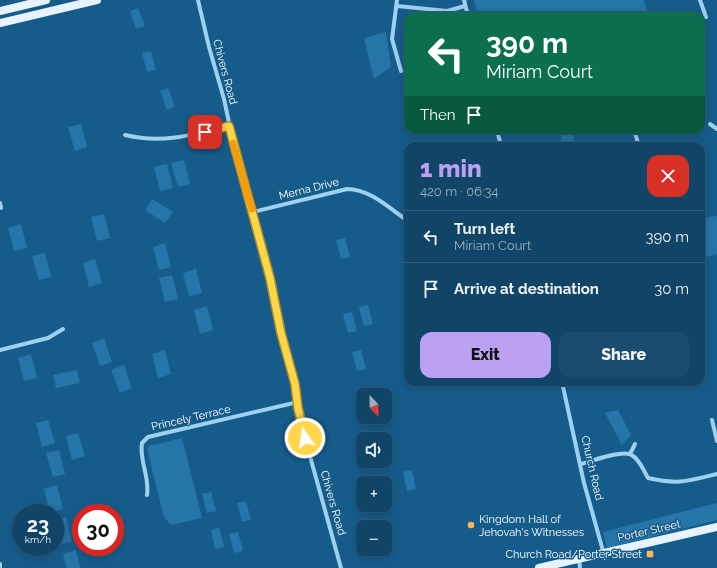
<!DOCTYPE html>
<html lang="en">
<head>
<meta charset="utf-8">
<style>
	:root { --surface:#104568; --page:#194c6e; --text:#f1f3f6; --muted:#9cb1c0; --line:#305d7c; --accent:#bca0f2 }
	body { margin:0; font-family:Raleway,sans-serif; background:var(--page); color:var(--text); height:100vh; display:flex; flex-direction:column; font-size:15px; white-space:nowrap }
	* { box-sizing:border-box; margin:0 }
	p { font-size:13px; color:var(--muted) }
	.icon { flex:none; width:22px; height:22px; fill:none; stroke:currentColor; stroke-width:2; stroke-linecap:round; stroke-linejoin:round }
	.map { position:relative; flex:1; overflow:hidden }
	.side { position:absolute; left:404px; top:142px; width:301px; height:244px; display:flex; flex-direction:column; background:var(--surface); border-radius:12px; box-shadow:0 2px 10px #0003,0 0 0 1px var(--line) }
	.side>* { flex:none }
	.banner { position:absolute; left:404px; top:12px; width:301px; height:122px; border-radius:12px; box-shadow:0 2px 10px #0003,0 0 0 1px var(--line); background:#0b6e4f; color:#fff; overflow:hidden }
	.needle { width:26px; rotate:158deg }
	.tools { position:absolute; left:356px; top:388px; display:grid; gap:8px }
	.tools a { display:grid; place-items:center; width:36px; height:36px; border-radius:8px; background:var(--surface); box-shadow:0 2px 10px #0003,0 0 0 1px var(--line); font-size:20px }
	.speed { position:absolute; left:12px; top:504px; display:flex; gap:8px; font-size:20px; font-weight:700; text-align:center }
	.speed>* { display:grid; place-content:center; width:52px; height:52px; border-radius:50%; background:var(--surface); box-shadow:0 2px 10px #0003,0 0 0 1px var(--line); line-height:1 }
	.speed small { font-size:10px; font-weight:400 }
	.speed .limit { border:6px solid #d22; background:#fff; color:#111 }
	.pin { position:absolute; display:grid; place-items:center; width:34px; height:34px; color:#fff; margin:-17px; border-radius:8px; box-shadow:0 2px 6px #0006 }
	.me { position:absolute; width:44px; margin:-22px; rotate:347deg; stroke-linejoin:round; filter:drop-shadow(0 0 3px #0008) }
	.turn { display:flex; align-items:center; gap:14px; height:84px; padding:0 16px; font-size:18px }
	.turn .icon { width:52px; height:52px; stroke-width:2.5 }
	.turn b { display:block; font-size:28px; line-height:34px }
	.then { display:flex; align-items:center; height:38px; padding:0 16px; background:#0003; gap:8px; font-size:15px }
	.round { display:grid; place-items:center; flex:none; width:42px; height:42px; border-radius:12px; background:var(--page) }
	.headline { display:flex; align-items:center; justify-content:space-between; height:68px; padding:0 16px }
	h1 { font-size:24px; font-weight:800; line-height:30px; color:var(--accent) }
	.button { display:flex; gap:8px; margin-top:auto; padding:8px 16px }
	.button a { flex:1; height:46px; border-radius:12px; background:var(--accent); color:#111; font-size:16px; font-weight:800; line-height:46px; text-align:center }
	.button a+a { background:var(--page); color:var(--text) }
	ul { padding:0; list-style:none }
	li { display:flex; align-items:center; gap:12px; height:52px; padding:0 16px; border-top:1px solid var(--line) }
	li div { flex:1 }
	li b { display:block; font-size:15px }
	li em { font-style:normal }
	.map>svg:first-child { display:block }
	.green { fill:#2575a8 }
	.lines { fill:none; stroke-linecap:round; stroke-linejoin:round }
	.street { stroke:#9fd0ef; stroke-width:4 }
	.primary { stroke:#e7f4ff; stroke-width:8 }
	.route-casing { stroke:#a68a30; stroke-width:10 }
	.route { stroke:#ffd54a; stroke-width:7 }
	.slow { stroke:#f59e0b; stroke-width:7 }
	.poi-dot { fill:#ffb65d; stroke:#165c8b; stroke-width:1.5 }
	.labels { text-anchor:middle; dominant-baseline:central; stroke-width:3; stroke-linejoin:round; paint-order:stroke }
	.street-label { font-size:11px; fill:#fff; stroke:#165c8b }
	.poi-label { font-size:11px; fill:#fff; stroke:#165c8b; text-anchor:start }
</style>
</head>
<body>
<div class="map">
<svg width="717" height="568" viewBox="0 0 717 568">
	<rect width="100%" height="100%" fill="#165c8b"/>
	<path class="green" d="M474,0H644L648,16H478Z
		M138,8L145,26L136,29L130,11Z
		M386,32L391,67L374,79L364,38Z
		M151,51L156,70L147,72L142,53Z
		M168,88L175,106L167,110L160,91Z
		M81,124L87,147L75,151L68,127Z
		M561,130H574V146H561Z
		M184,160L190,184L178,187L171,163Z
		M167,164L173,188L160,191L154,167Z
		M152,199L173,212L165,223L145,210Z
		M104,214L110,238L97,241L91,217Z
		M717,216V254L701,258V218Z
		M21,224L27,248L14,251L8,228Z
		M345,238L350,257L341,259L336,240Z
		M165,243L171,267L159,270L153,247Z
		M45,253L51,277L39,280L32,256Z
		M95,259L102,283L89,287L83,263Z
		M196,269L202,293L189,296L183,273Z
		M172,275L178,299L165,302L159,278Z
		M368,305L373,324L364,326L359,307Z
		M207,306L213,330L200,334L194,310Z
		M352,312L357,331L348,333L343,314Z
		M104,338L112,362L100,366L92,343Z
		M165,350L171,374L158,378L152,354Z
		M361,350L366,369L357,371L352,352Z
		M31,354L37,378L24,381L18,358Z
		M124,365L132,388L120,393L111,370Z
		M77,370L80,383L56,388L53,375Z
		M618,410L631,435L622,445L605,413Z
		M48,420L55,443L42,447L36,423Z
		M78,433L85,456L72,460L66,436Z
		M182,438L202,518L171,525L164,517L147,449L149,446Z
		M59,450L65,474L53,477L46,453Z
		M412,470L416,489L407,491L403,472Z
		M57,485L63,509L50,513L44,489Z
		M211,492L216,511L207,513L202,494Z
		M246,501L251,520L242,522L237,503Z
		M717,503V520L607,548L603,532Z
		M66,517L72,541L59,545L55,529V520Z
		M219,527L224,547L215,549L211,530Z
		M238,532L243,551L234,553L229,534Z
		M76,550L80,568H67L63,554Z"/>
	<g class="lines">
		<path class="street" d="M198,0L209,47L224,99L237,160L253,212L270,278L281,333L295,384L298,408L305,438L341,568
			M397,0L392,39L401,71
			M464,0L468,16
			M700,0L706,17
			M397,6L447,11L465,6
			M710,124L717,129
			M497,130L501,146
			M634,130L639,146
			M125,135C163,144 192,135 229,126
			M0,203L1,208
			M253,212L347,189C370,189 389,208 408,221
			M0,350L48,338L63,329
			M562,382L584,483L605,558
			M712,420L717,441
			M630,454L635,444
			M581,464C592,461 619,451 629,454C638,456 644,471 648,478C678,485 688,481 717,474
			M147,495C150,477 139,461 142,443L148,437L298,402
			M579,558L580,568
			M0,564V568"/>
		<path class="primary" d="M0,11L46,0
			M0,23L97,0
			M539,568L717,527"/>
	</g>
	<g class="lines">
		<defs>
			<path id="route" d="M205,132L229,126L270,278L281,333L295,384L298,408L305,438"/>
		</defs>
		<use href="#route" class="route-casing"/>
		<use href="#route" class="route"/>
		<path class="slow" d="M233,143L252,209"/>
	</g>
	<g class="poi-dot">
		<circle cx="471" cy="525" r="4"/>
		<rect x="646" y="550" width="8" height="8" rx="2"/>
	</g>
	<g class="labels">
		<g class="street-label">
			<text transform="translate(225 72) rotate(75)">Chivers Road</text>
			<text transform="translate(309 189) rotate(-14)">Merna Drive</text>
			<text transform="translate(191 418) rotate(-13)">Princely Terrace</text>
			<text transform="translate(592 468) rotate(77)">Church Road</text>
			<text transform="translate(333 503) rotate(74)">Chivers Road</text>
			<text transform="translate(649 531) rotate(-13)">Porter Street</text>
		</g>
		<g class="poi-label">
			<text x="479" y="519">Kingdom Hall of<tspan x="479" dy="13">Jehovah's Witnesses</tspan></text>
			<text x="642" y="554" text-anchor="end">Church Road/Porter Street</text>
		</g>
	</g>
</svg>
<div class="tools">
<a><svg class="needle" viewBox="-14 -14 28 28"><path d="M0-13l5 13h-10z" fill="#e53935"/><path d="M0 13l5-13h-10z" fill="#9cb1c0"/></svg></a>
<a><svg class="icon" aria-label="sound" viewBox="0 0 24 24"><path d="M4 9h4l5-4v14l-5-4H4zM17 9q2 3 0 6"/></svg></a>
<a>+</a>
<a>−</a>
</div>
<div class="speed"><div>23<small>km/h</small></div><div class="limit">30</div></div>
<div class="pin" style="left:205px;top:132px;background:#d93025"><svg class="icon" aria-label="arrive" viewBox="0 0 24 24"><path d="M6 21V4h12l-3 4 3 4H6"/></svg></div>
<svg class="me" style="left:305px;top:438px" viewBox="-20 -20 40 40"><circle r="17" fill="#ffd54a" stroke="#fff" stroke-width="3"/><path d="M0-11L8 9 0 5-8 9z" fill="#fff"/></svg>
<div class="banner">
<div class="turn"><svg class="icon" aria-label="left" viewBox="0 0 24 24"><path d="M17 20v-9H6M10 6l-5 5 5 5"/></svg><div><b>390 m</b>Miriam Court</div></div>
<div class="then">Then<svg class="icon" aria-label="arrive" viewBox="0 0 24 24"><path d="M6 21V4h12l-3 4 3 4H6"/></svg></div>
</div>
<section class="side">
<div class="headline"><div><h1>1 min</h1><p>420 m · 06:34</p></div><a class="round" style="background:#d93025;color:#fff"><svg class="icon" aria-label="close" viewBox="0 0 24 24"><path d="M6 6l12 12M18 6L6 18"/></svg></a></div>
<ul>
<li><svg class="icon" aria-label="left" viewBox="0 0 24 24"><path d="M17 20v-9H6M10 6l-5 5 5 5"/></svg><div><b>Turn left</b><p>Miriam Court</p></div><em>390 m</em></li>
<li><svg class="icon" aria-label="arrive" viewBox="0 0 24 24"><path d="M6 21V4h12l-3 4 3 4H6"/></svg><div><b>Arrive at destination</b></div><em>30 m</em></li>
</ul>
<div class="button"><a>Exit</a><a>Share</a></div>
</section>
</div>
</body>
</html>
